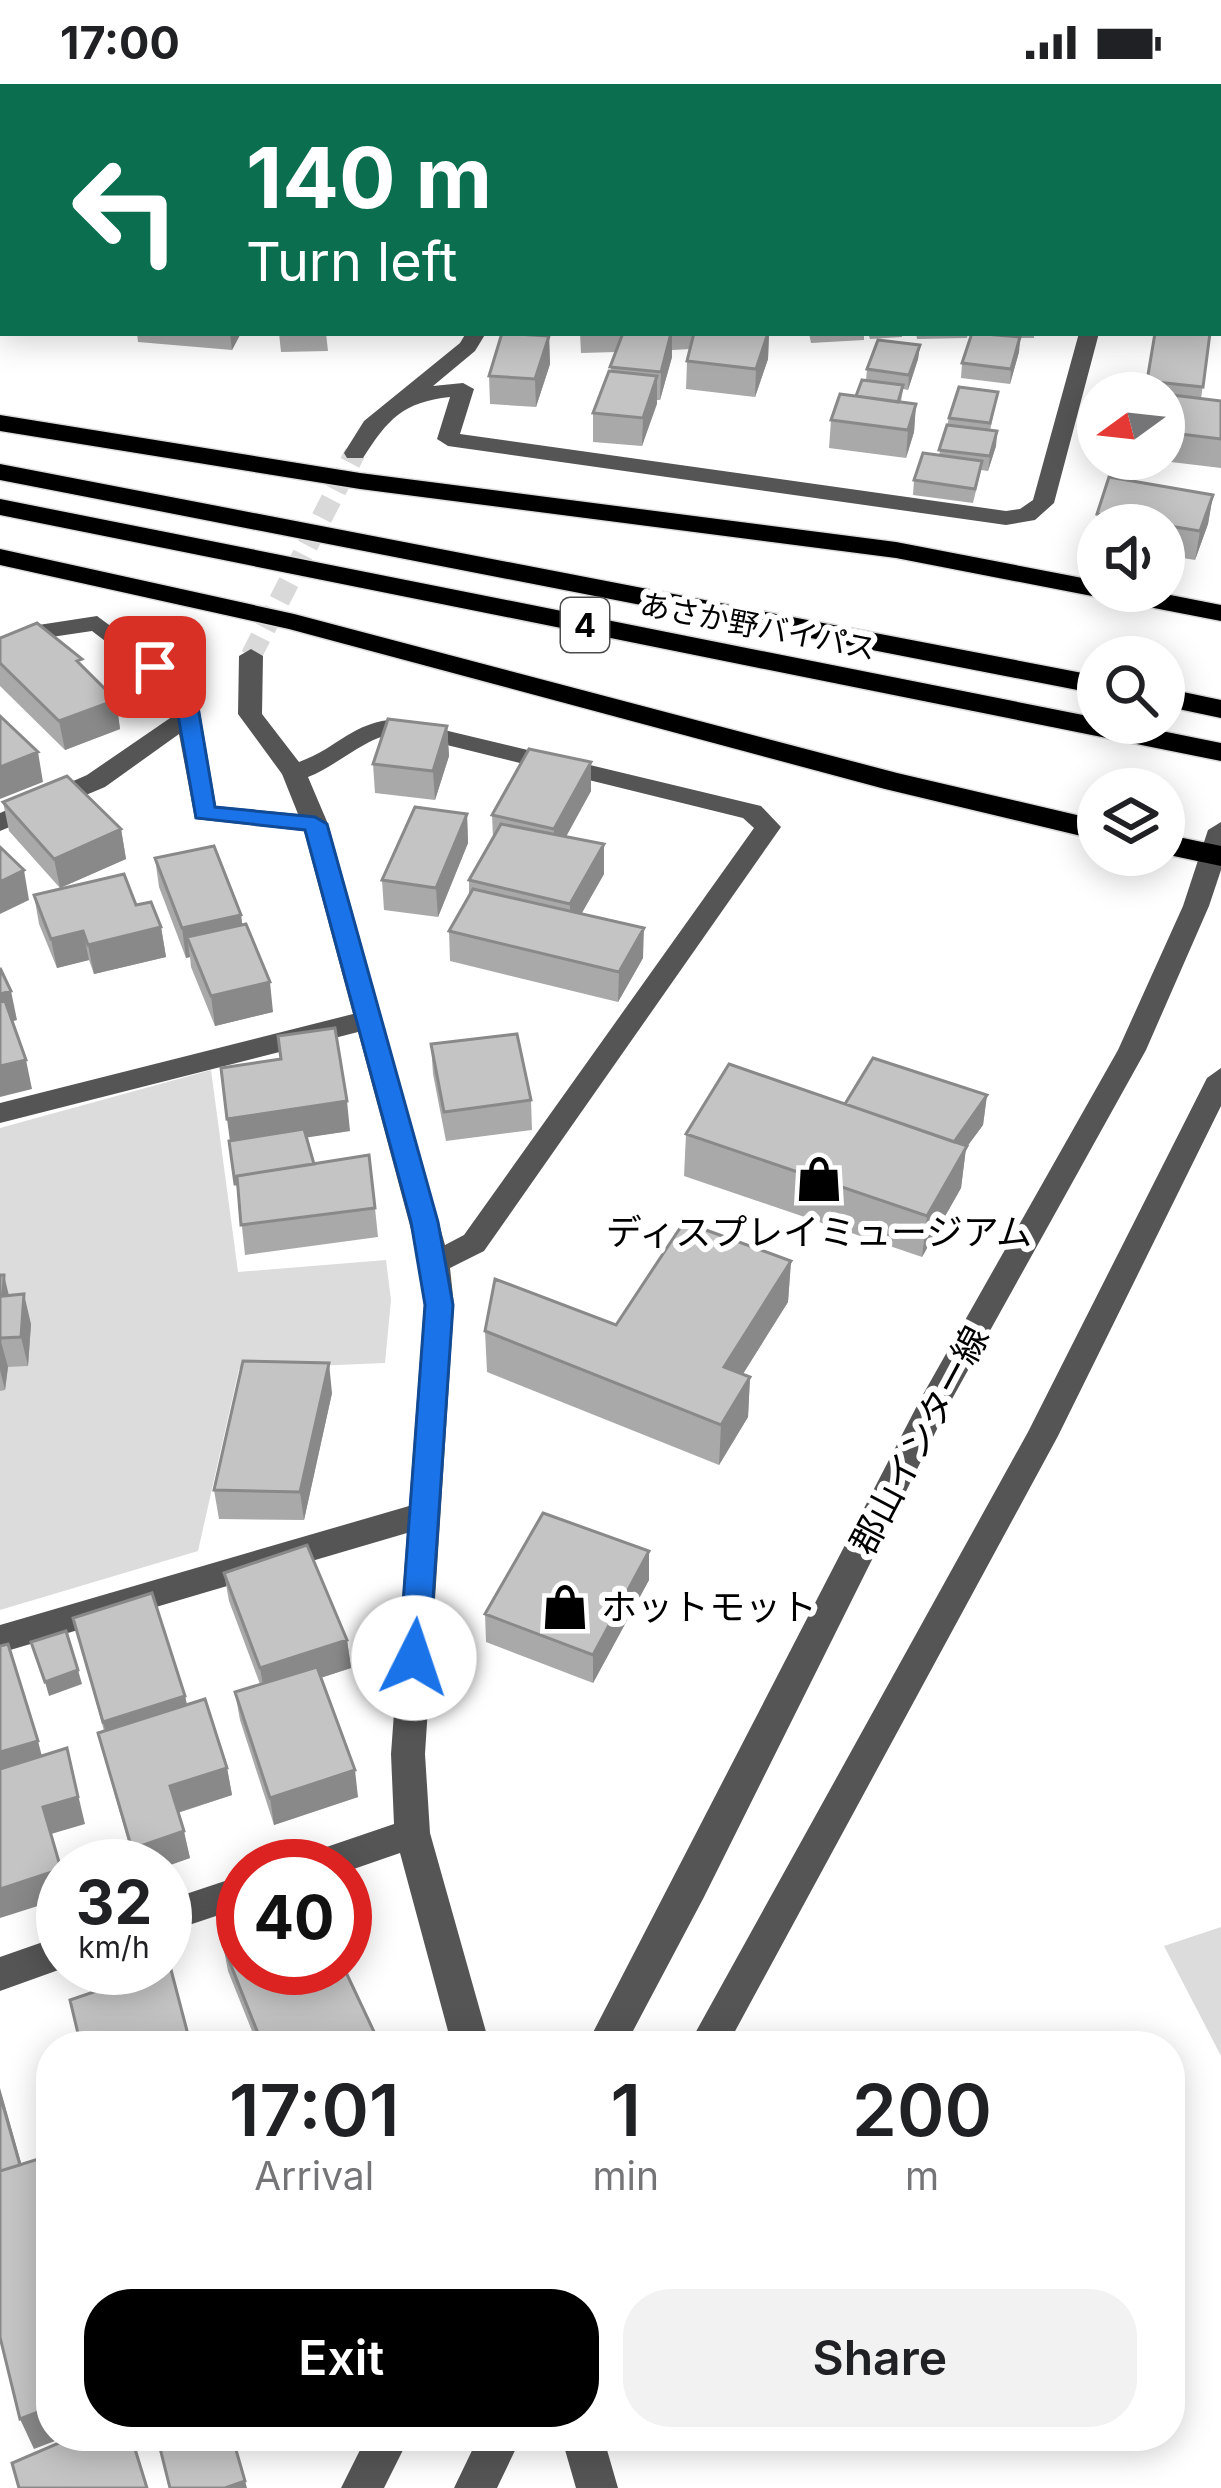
<!DOCTYPE html>
<html lang="en">
<head>
<meta charset="utf-8">
<style>
	:root { --surface:#fff; --page:#f2f2f2; --text:#202124; --muted:#757577; --accent:#000 }
	body { margin:0; font-family:Inter,"Noto Sans JP",sans-serif; background:var(--page); color:var(--text); height:100vh; display:flex; flex-direction:column; font-size:45px; white-space:nowrap }
	* { box-sizing:border-box; margin:0 }
	p { font-size:39px; color:var(--muted) }
	.icon { flex:none; width:66px; height:66px; fill:none; stroke:currentColor; stroke-width:2; stroke-linecap:round; stroke-linejoin:round }
	.map { position:relative; flex:1; overflow:hidden }
	.details { position:absolute; left:36px; top:1947px; width:1149px; height:420px; display:flex; flex-direction:column; background:var(--surface); border-radius:48px; box-shadow:0 6px 30px #0003 }
	.details>* { flex:none }
	.banner { position:absolute; left:0px; top:0px; width:1221px; height:252px; box-shadow:0 6px 30px #0003; background:#0b6e4f; color:#fff; overflow:hidden }
	.needle { width:78px; rotate:255deg }
	.buttons { position:absolute; left:1077px; top:288px; display:grid; gap:24px }
	.buttons a { display:grid; place-items:center; width:108px; height:108px; border-radius:50%; background:var(--surface); box-shadow:0 6px 30px #0003; font-size:60px }
	.speed { position:absolute; left:36px; top:1755px; display:flex; gap:24px; font-size:60px; font-weight:700; text-align:center }
	.speed>* { display:grid; place-content:center; width:156px; height:156px; border-radius:50%; background:var(--surface); box-shadow:0 6px 30px #0003; line-height:1 }
	.speed small { font-size:30px; font-weight:400 }
	.speed .limit { border:18px solid #d22; background:#fff; color:#111 }
	.pin { position:absolute; display:grid; place-items:center; width:102px; height:102px; color:#fff; margin:-51px; border-radius:24px; box-shadow:0 6px 18px #0006 }
	.me { position:absolute; width:132px; margin:-66px; rotate:4deg; stroke-linejoin:round; filter:drop-shadow(0 0 9px #0008) }
	.turn { display:flex; align-items:center; gap:42px; height:252px; padding:0 48px; font-size:54px }
	.turn .icon { width:156px; height:156px; stroke-width:2.5 }
	.turn b { display:block; font-size:84px; line-height:102px }
	.eta { display:flex; justify-content:space-evenly; align-items:center; height:204px; text-align:center }
	.eta b { font-size:72px; font-weight:600; line-height:84px }
	.primary-button { display:flex; gap:24px; margin-top:auto; padding:24px 48px }
	.primary-button a { flex:1; height:138px; border-radius:48px; background:var(--accent); color:#fff; font-size:48px; font-weight:600; line-height:138px; text-align:center }
	.primary-button a+a { background:var(--page); color:var(--text) }
	.status { display:flex; justify-content:space-between; align-items:center; height:84px; padding:0 60px; background:var(--surface); direction:ltr }
	.status svg { height:33px; fill:currentColor }
	.map>svg:first-child { display:block }
	.green { fill:#dcdcdc }
	.lines { fill:none; stroke-linecap:round; stroke-linejoin:round }
	.minor-tunnel { stroke:#d9d9d9; stroke-width:21; stroke-dasharray:21 10; stroke-linecap:butt }
	.highway-casing { stroke:#dbdbdb; stroke-width:3 }
	.minor { fill:#555; fill-rule:evenodd }
	.highway { fill:#000; fill-rule:evenodd }
	.wall { fill:#a9a9a9 }
	.shaded-wall { fill:#898989 }
	.building { fill:#c4c4c4; stroke:#898989; stroke-width:3 }
	.route { fill:#1a73e8; stroke:#114b97; stroke-width:3 }
	.labels { text-anchor:middle; dominant-baseline:central; stroke-width:12; stroke-linejoin:round; paint-order:stroke }
	.far-street-label { font-size:30px; fill:#000; stroke:#fff }
	.shield { fill:#fff; stroke:#4c4c4c; stroke-width:3 }
	.shield-label { font-size:33px; font-weight:bold; fill:#000 }
	.poi-label { font-size:36px; fill:#000; stroke:#fff }
	.street-label { font-size:36px; fill:#000; stroke:#fff }
</style>
</head>
<body>
<div class="status"><b>17:00</b><svg viewBox="0 0 49 12"><path d="M0 12V9h3v3zM5 12V6h3v6zM10 12V3h3v9zM15 12V0h3v12zM26 1h20v11H26zM47 4h2v5h-2z"/></svg></div>
<div class="map">
<svg width="1221" height="2404" viewBox="0 0 1221 2404">
	<rect width="100%" height="100%" fill="#fff"/>
	<path class="green" d="M211,986L238,1188L386,1176L391,1216L385,1279L239,1285L198,1467L0,1526V1044Z
		M1221,1843V1972L1164,1862Z"/>
	<g class="lines">
		<path class="minor-tunnel" d="M251,572L355,369"/>
		<defs>
			<path id="highway" d="M0,331L360,389L896,458L1098,497V507H1150L1221,521V537L896,474L360,405L0,347Z
				M0,380L1098,592V610L0,396Z
				M0,415L1098,634V639H1122L1221,659V677L0,431Z
				M0,465L294,530L897,689L1098,736V756L885,705L289,545L0,481Z
				M1164,604L1221,616V634L1164,622Z
				M1164,750L1221,762V782L1164,770Z"/>
		</defs>
		<use href="#highway" class="highway-casing"/>
		<path class="minor" d="M525,0H543V3H525Z
			M791,0H809L810,3H792Z
			M1218,6H1221V18H1218Z
			M466,249H486L475,267L433,302L463,299L474,305L460,350L1006,427L1020,425L1033,416L1079,249H1099L1054,419L1035,436L1006,441L448,362L437,355L450,313C403,318 388,335 363,374H347L344,369L364,337L460,259Z
			M97,532L196,605L216,722L298,730L282,690L238,630L239,572L251,565L263,572L262,630L299,678C340,663 351,638 398,635L761,722L781,743L484,1167L450,1184L454,1221L425,1670L430,1749L490,1962H452L400,1769L345,1788V1782H298L303,1771L394,1740L391,1670L407,1449L0,1569V1541L409,1422L424,1221L420,1179L358,948L0,1039V1019L353,930L304,747L195,735L179,650L105,703L0,747V729L87,691L176,630L172,608L92,547L38,555L0,570V554L32,542ZM398,649L743,734L754,744L464,1151L445,1161L328,740L308,693C339,681 366,652 398,649Z
			M1221,738V786L1209,822L1146,966L952,1315L704,1813L625,1962H586L921,1314L1118,966L1183,822L1208,746Z
			M1221,984V1022L1058,1352L727,1962H688L1028,1348L1207,994Z
			M243,1791V1823L165,1849V1817Z
			M63,1851L64,1884L0,1907V1873Z
			M367,2352H410L384,2404H341Z
			M479,2352H522L497,2404H454Z
			M561,2352H603L618,2404H576Z"/>
		<use href="#highway" class="highway"/>
	</g>
	<path class="wall" d="M6,0H68L67,3H3V152L0,164V9L3,2H7Z
		M284,0H328L327,3L284,2Z
		M576,0H622V3H576Z
		M707,0H765V2L708,3Z
		M137,249H241L232,266L138,258Z
		M279,249H326L328,267L281,268Z
		M580,249H769L768,275L755,313L686,305L687,277L690,265L672,266V273L660,316H657L642,362L593,358V329L610,288L616,268L581,269Z
		M809,249H864V256L811,259Z
		M868,249H902V253L870,255Z
		M916,249H968L967,254L917,255Z
		M972,249H1034V254H1020L1019,268L1010,300L961,294L962,279Z
		M1155,249H1210L1201,315L1221,317V384L1146,375H1164V309H1134L1145,308Z
		M549,252L550,280L536,323L490,320L489,292Z
		M920,261L918,275L908,306L903,305L901,318L916,320L914,348L906,374L829,364L831,336L856,312L866,296L867,285Z
		M998,308L990,347H997L996,362L988,387L981,386L973,419L913,411L914,396L939,371L949,334Z
		M1213,411L1208,440L1195,476L1164,471V441H1098V460L1093,459L1097,430Z
		M0,554L83,583L116,616L120,645L65,666L0,602Z
		M447,642L449,672L435,716L375,709L373,680Z
		M591,707L566,753L604,760V790L581,830L643,874L618,918L450,877L449,847L469,811V796L493,754L492,731Z
		M3,718L121,745L126,775L60,804L9,747Z
		M467,730L468,759L438,833L384,826L382,796Z
		M155,774L241,831L242,841L273,928L215,942L191,883L190,873L186,874L159,803Z
		M34,811L136,821L161,843L166,873L94,890L89,876L57,884L39,840Z
		M431,960L531,1016L532,1046L446,1057L433,990Z
		M987,1011L983,1041L966,1064L961,1104L922,1173L684,1092L686,1050L845,1020Z
		M350,1047L306,1053L314,1080L375,1124L378,1153L245,1171L239,1115L229,1057Z
		M791,1177L788,1218L743,1290L750,1293L748,1333L719,1381L487,1288L485,1247L616,1241Z
		M0,1191L9,1212L31,1240L28,1282L8,1283L5,1306L0,1307Z
		M332,1309L304,1436L219,1435L214,1406Z
		M649,1467V1496L593,1599L486,1558L485,1530Z
		M224,1489L347,1556L351,1584L320,1594L358,1713L274,1741L240,1636L235,1608L260,1600L229,1517Z
		M73,1534L185,1612L187,1621L227,1684L232,1711L178,1729L190,1774L165,1782H135L105,1676L98,1649L104,1647Z
		M223,1861L377,1962H258L228,1887Z"/>
	<path class="shaded-wall" d="M0,127L3,144L0,164Z
		M2,186L3,219L0,223V188Z
		M230,249H241L232,266Z
		M672,249V273L660,316L661,288Z
		M769,249L768,275L755,313L756,285Z
		M549,252L550,280L536,323L535,295Z
		M1020,253L1019,268L1010,300L1011,285Z
		M920,261L918,275L908,306L909,291Z
		M657,292V320L642,362L643,334Z
		M916,320L914,348L906,374L908,346Z
		M997,347L996,362L988,387L990,372Z
		M1213,411L1208,440L1195,476L1200,447Z
		M116,616L120,645L65,666L59,637Z
		M447,642L449,672L435,716L433,687Z
		M38,668L43,698L0,715V683Z
		M591,678V707L554,774V745Z
		M467,730L468,759L438,833L436,804Z
		M121,745L126,775L60,804L54,775Z
		M604,760V790L570,850V820Z
		M24,786L29,816L0,830V798Z
		M241,831L245,860L187,853L190,873L186,874L182,844Z
		M161,843L166,873L94,890L88,861Z
		M644,844L643,874L618,918L619,888Z
		M83,847L89,876L57,884L51,855Z
		M270,898L273,928L215,942L211,912Z
		M11,907L17,936L0,941V910Z
		M26,976L32,1005L0,1013V982Z
		M987,1011L983,1041L966,1064L961,1104L922,1173L927,1132L953,1060Z
		M347,1017L350,1047L231,1065L227,1035Z
		M791,1177L788,1218L722,1323L724,1283Z
		M4,1191L11,1220L3,1212Z
		M24,1210L31,1240L28,1282L21,1253Z
		M0,1254L8,1283L5,1306L0,1286Z
		M329,1279L332,1309L304,1436L300,1408Z
		M750,1293L748,1333L719,1381L721,1341Z
		M649,1467V1496L593,1599V1571Z
		M347,1556L351,1584L265,1612L260,1584Z
		M78,1586L82,1600L49,1612L45,1598Z
		M185,1612L191,1639L110,1665L103,1638Z
		M38,1657L45,1684L0,1698V1668Z
		M67,1664L85,1740L51,1750L43,1723Z
		M227,1684L232,1711L176,1729L170,1702Z
		M355,1686L358,1713L274,1741L270,1714Z
		M184,1747L190,1774L165,1783L136,1782L132,1765Z
		M61,1785L63,1793V1814L0,1834V1805Z
		M376,1952L377,1962H354Z
		M0,2004L29,2107L0,2119Z
		M51,2323V2352H68L34,2365L20,2335Z
		M245,2397L247,2404H225Z"/>
	<path class="building" d="M85,0H135L134,3H84Z
		M191,0H240L239,3H190Z
		M357,0H406V3H358Z
		M462,0H503L504,3H462Z
		M3,2H44L3,3V31H0V9Z
		M0,36H3V111L0,110Z
		M502,249L549,252L535,295L489,292Z
		M623,249H671L661,288L610,283Z
		M694,249H768L756,285L687,277Z
		M972,249L1020,253L1011,285L962,279Z
		M1155,249H1210L1203,303L1147,297Z
		M878,256L920,261L909,291L867,285Z
		M609,287L657,292L643,334L593,329Z
		M862,296L903,301L898,318L856,312Z
		M959,303L998,308L990,339L949,334Z
		M840,310L916,320L908,346L831,336Z
		M1164,310L1221,317V355L1164,348Z
		M947,341L997,347L990,372L939,366Z
		M923,369L982,377L975,405L914,396Z
		M1109,393L1213,411L1200,447L1097,430Z
		M37,539L82,575L77,577L116,616L59,637L0,579V554Z
		M0,632L38,668L0,683Z
		M388,635L447,642L433,687L373,680Z
		M529,665L591,678L554,745L492,731Z
		M67,692L121,745L54,775L3,718Z
		M415,723L467,730L436,804L382,796Z
		M501,740L604,760L570,820L469,796Z
		M214,762L241,831L182,844L155,774Z
		M0,763L24,786L0,798Z
		M124,790L136,821L151,818L161,843L88,861L83,847L51,855L34,811Z
		M473,805L644,844L619,888L449,847Z
		M246,840L270,898L211,912L187,853Z
		M0,884L11,907L0,910Z
		M5,917L26,976L0,982V918Z
		M335,944L347,1017L227,1035L221,984L281,975L278,952Z
		M517,950L531,1016L444,1028L431,960Z
		M873,974L987,1011L954,1058L845,1020Z
		M729,980L967,1062L927,1132L686,1050Z
		M304,1045L314,1080L237,1092V1100H235L229,1057Z
		M369,1071L375,1124L241,1141L237,1092Z
		M684,1138L791,1177L724,1283L750,1293L721,1341L485,1247L495,1195L616,1241Z
		M0,1191H4L3,1212L24,1210L21,1253L0,1254V1258Z
		M243,1277L329,1279L300,1408L214,1406Z
		M543,1429L649,1467L593,1571L485,1530Z
		M307,1461L347,1556L260,1584L224,1489Z
		M152,1509L185,1612L103,1638L73,1534Z
		M66,1547L78,1586L45,1598L31,1558Z
		M8,1560L38,1657L0,1668V1562Z
		M317,1583L355,1686L270,1714L235,1608Z
		M205,1615L227,1684L170,1702L184,1747L132,1765L98,1649Z
		M67,1664L78,1713L43,1723L61,1785L0,1805V1685Z
		M243,1853V1884H344L376,1952L354,1962H263L223,1861Z
		M170,1882L191,1962H81L70,1916Z
		M0,2011L20,2081L0,2087Z
		M51,2071V2323L20,2335L0,2253V2087Z
		M75,2352H131L147,2404H19L12,2379Z
		M157,2352H232L245,2397L225,2404H170Z"/>
	<path class="route" d="M155,577L195,605L215,723L315,733L327,740L438,1138L453,1221L429,1574L425,1583L414,1587L403,1583L399,1574L425,1221L411,1138L305,746L196,734L174,608L145,583Z"/>
	<defs>
		<symbol id="shop-bare" viewBox="-9 -9 18 18"><path d="M-5-2.5h2.3a2.7 3.5 0 0 1 5.4 0H5L5.5 6h-11ZM-1.5-2.5h3a1.5 2.3 0 0 0-3 0Z" fill="#000" stroke="#fff" stroke-width="2.5" paint-order="stroke"/></symbol>
	</defs>
	<g fill-rule="evenodd">
		<use href="#shop-bare" x="786" y="1062" width="66" height="66"/>
		<use href="#shop-bare" x="532" y="1490" width="66" height="66"/>
	</g>
	<g class="labels">
		<g class="far-street-label">
			<text transform="translate(758 542) rotate(11)">あさか野バイパス</text>
		</g>
		<rect class="shield" x="561" y="514" width="48" height="54" rx="9"/>
		<g class="shield-label">
			<text x="585" y="541">4</text>
		</g>
		<g class="poi-label">
			<text x="819" y="1148">ディスプレイミュージアム</text>
			<text x="601" y="1523" text-anchor="start">ホットモット</text>
		</g>
		<g class="street-label">
			<text transform="translate(919 1356) rotate(-62)">郡山インター線</text>
		</g>
	</g>
</svg>
<div class="buttons">
<a><svg class="needle" viewBox="-14 -14 28 28"><path d="M0-13l5 13h-10z" fill="#e53935"/><path d="M0 13l5-13h-10z" fill="#757577"/></svg></a>
<a><svg class="icon" aria-label="sound" viewBox="0 0 24 24"><path d="M4 9h4l5-4v14l-5-4H4zM17 9q2 3 0 6"/></svg></a>
<a><svg class="icon" aria-label="search" viewBox="0 0 24 24"><circle cx="10" cy="10" r="6"/><path d="M15 15l6 6"/></svg></a>
<a><svg class="icon" aria-label="layers" viewBox="0 0 24 24"><path d="M12 4l9 5-9 5-9-5zM3 14l9 5 9-5"/></svg></a>
</div>
<div class="speed"><div>32<small>km/h</small></div><div class="limit">40</div></div>
<div class="pin" style="left:155px;top:583px;background:#d93025"><svg class="icon" aria-label="arrive" viewBox="0 0 24 24"><path d="M6 21V4h12l-3 4 3 4H6"/></svg></div>
<svg class="me" style="left:414px;top:1574px" viewBox="-20 -20 40 40"><circle r="19" fill="#fff"/><path d="M0-13L10 11 0 6-10 11z" fill="#1a73e8"/></svg>
<div class="banner">
<div class="turn"><svg class="icon" aria-label="left" viewBox="0 0 24 24"><path d="M17 20v-9H6M10 6l-5 5 5 5"/></svg><div><b>140 m</b>Turn left</div></div>
</div>
<section class="details">
<div class="eta">
<div><b>17:01</b><p>Arrival</p></div>
<div><b>1</b><p>min</p></div>
<div><b>200</b><p>m</p></div>
</div>
<div class="primary-button"><a>Exit</a><a>Share</a></div>
</section>
</div>
</body>
</html>
